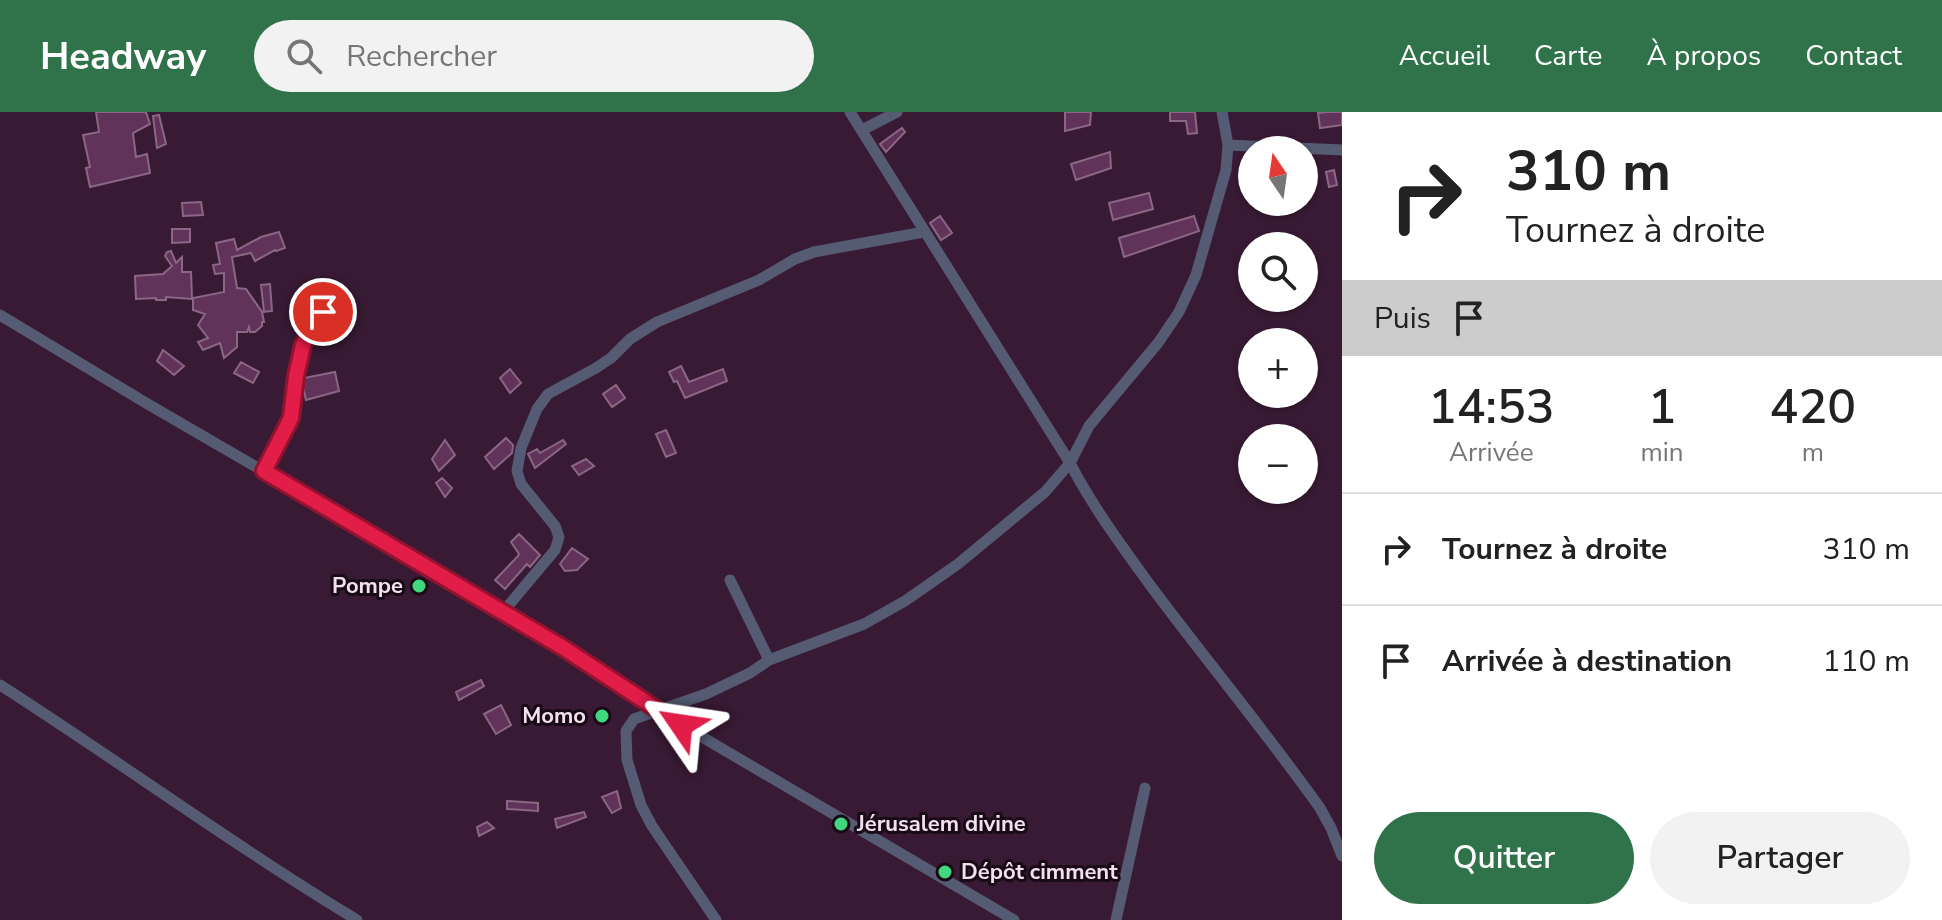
<!DOCTYPE html>
<html lang="fr">
<head>
<meta charset="utf-8">
<style>
	:root { --surface:#fff; --page:#f2f2f2; --text:#222; --muted:#767676; --line:#e0e0e0; --accent:#30734a }
	body { margin:0; font-family:"Nunito Sans",sans-serif; background:var(--page); color:var(--text); height:100vh; display:flex; flex-direction:column; font-size:30px; white-space:nowrap }
	* { box-sizing:border-box; margin:0 }
	p { font-size:26px; color:var(--muted) }
	.icon { flex:none; width:44px; height:44px; fill:none; stroke:currentColor; stroke-width:2; stroke-linecap:round; stroke-linejoin:round }
	.map { position:relative; flex:1; overflow:hidden }
	.drawer { display:flex; flex-direction:column; background:var(--surface); width:600px }
	.drawer>* { flex:none }
	.hud { background:#fff; color:var(--text); overflow:hidden }
	.needle { width:52px; rotate:347deg }
	.controls { position:absolute; left:1238px; top:24px; display:grid; gap:16px }
	.controls a { display:grid; place-items:center; width:80px; height:80px; border-radius:50%; background:var(--surface); box-shadow:0 2px 6px #0004; font-size:40px }
	.pin { position:absolute; display:grid; place-items:center; width:68px; height:68px; color:#fff; margin:-34px; border:4px solid #fff; border-radius:50%; box-shadow:0 2px 8px #0007 }
	.me { position:absolute; width:88px; margin:-44px; rotate:302deg; stroke-linejoin:round; filter:drop-shadow(0 0 6px #0008) }
	.turn { display:flex; align-items:center; gap:28px; height:168px; padding:0 32px; font-size:36px }
	.turn .icon { width:104px; height:104px; stroke-width:2.5 }
	.turn b { display:block; font-size:56px; line-height:68px }
	.then { display:flex; align-items:center; height:76px; padding:0 32px; background:#0003; gap:16px; font-size:30px }
	.eta { display:flex; justify-content:space-evenly; align-items:center; height:136px; text-align:center }
	.eta b { font-size:48px; font-weight:600; line-height:56px }
	.cta { display:flex; gap:16px; margin-top:auto; padding:16px 32px }
	.cta a { flex:1; height:92px; border-radius:48px; background:var(--accent); color:#fff; font-size:32px; font-weight:600; line-height:92px; text-align:center }
	.cta a+a { background:var(--page); color:var(--text) }
	ul { padding:0; list-style:none }
	li { display:flex; align-items:center; gap:24px; height:112px; padding:0 32px; border-top:2px solid var(--line) }
	li div { flex:1 }
	li b { display:block; font-size:30px }
	li em { font-style:normal }
	header { display:flex; align-items:center; gap:48px; box-sizing:border-box; height:112px; padding:0 40px; background:var(--accent); color:#fff }
	header strong { font-size:38px }
	nav { display:flex; gap:44px; margin-inline-start:auto; font-size:28px }
	.search { width:560px; height:72px; background:var(--page); display:flex; align-items:center; gap:20px; box-sizing:border-box; padding:0 28px; border-radius:44px; color:var(--muted); font-size:30px }
	main { display:flex; flex:1; min-height:0 }
	.map>svg:first-child { display:block }
	.building { fill:#61325a; stroke:#8a6784; stroke-width:2 }
	.lines { fill:none; stroke-linecap:round; stroke-linejoin:round }
	.minor { stroke:#545b73; stroke-width:11 }
	.route-casing { stroke:#92132f; stroke-width:20 }
	.route { stroke:#e11d48; stroke-width:14 }
	.poi-dot { fill:#41d77c; stroke:#180b16; stroke-width:3 }
	.labels { text-anchor:middle; dominant-baseline:central; stroke-width:6; stroke-linejoin:round; paint-order:stroke }
	.poi-label { font-size:22px; font-weight:bold; fill:#f3dfef; stroke:#180b16; text-anchor:end }
</style>
</head>
<body>
<header>
<strong>Headway</strong>
<div class="search"><svg class="icon" aria-label="search" viewBox="0 0 24 24"><circle cx="10" cy="10" r="6"/><path d="M15 15l6 6"/></svg>Rechercher</div>
<nav><a>Accueil</a><a>Carte</a><a>À propos</a><a>Contact</a></nav>
</header>
<main>
<div class="map">
<svg width="1342" height="808" viewBox="0 0 1342 808">
	<rect width="100%" height="100%" fill="#381a34"/>
	<path class="building" d="M96,0H146L150,12L133,21L136,45L147,42L150,61L90,75L86,56L90,55L83,23L99,20Z
		M1065,0H1091L1090,13L1065,19Z
		M1170,0H1195L1197,21L1188,22L1186,9H1170Z
		M1327,0H1342V13L1320,16L1318,1Z
		M159,3L166,32L157,36L153,4Z
		M902,16L905,20L886,40L880,32Z
		M1110,40L1111,56L1076,68L1071,52Z
		M1334,58L1337,73L1329,75L1326,60Z
		M1149,81L1153,97L1113,108L1109,91Z
		M201,90L203,103L183,104L182,91Z
		M940,104L952,121L941,128L930,111Z
		M1194,104L1199,119L1124,145L1119,126Z
		M172,117H190V130L172,131Z
		M279,120L285,136L276,139L275,138L255,149L251,141L232,145L237,176L246,177L262,200L264,210H262V214L255,220H250L249,215L247,220H237V235L224,246L220,231L203,238L198,230L208,226L198,213L205,202L193,198V186L224,180V161L215,162L213,153L220,152L216,131L234,127L237,138L261,125Z
		M171,139L176,151L182,145V160H191L192,187L166,185V188H156V186L136,187L135,164L163,162L172,154L165,144L167,140Z
		M270,172L272,199L264,200L261,173Z
		M163,238L184,254L174,263L157,249Z
		M241,250L259,260L253,271L234,261Z
		M681,254L689,270L723,257L727,269L685,286L677,269L674,270L669,260Z
		M510,257L521,271L510,281L500,266Z
		M335,260L339,279L306,288L303,275L304,266Z
		M616,273L625,286L612,295L603,282Z
		M666,318L676,341L666,345L656,322Z
		M506,326L513,333L512,341L494,357L485,345Z
		M445,328L455,343L439,359L432,347Z
		M563,328L566,332L535,356L528,342L537,337L540,341Z
		M586,347L594,354L579,363L572,354Z
		M442,366L452,376L445,385L436,371Z
		M519,422L540,443L530,455L527,452L505,477L495,468L518,444L519,442L511,430Z
		M572,436L588,447L577,458L565,459L560,452Z
		M481,568L484,574L459,588L456,580Z
		M501,593L511,613L496,622L484,602Z
		M617,679L621,696L612,701L602,685Z
		M507,689L538,691V699L507,697Z
		M584,700L586,705L557,716L555,707Z
		M487,710L494,716L479,724L477,715Z"/>
	<g class="lines">
		<path class="minor" d="M850,0L1070,351C1092,394 1122,434 1150,473C1206,548 1266,620 1320,696L1331,716L1342,744
			M862,18L897,0
			M1228,33L1342,38
			M0,203L146,291L344,406L562,535L656,598L1014,808
			M264,359L291,306L296,264L303,233L311,216L335,185
			M503,500L555,438L559,425L555,414L521,372L517,359L521,336L537,297L548,282L596,256L611,246L630,227L657,210L759,168L795,147L814,140L924,120
			M769,548L864,512L905,489L958,452L1045,380L1070,351L1089,314L1158,231L1179,200L1196,163L1226,58L1228,33L1222,0
			M0,573C120,650 235,734 357,808
			M716,808L652,714L641,693L627,648L626,619L634,607L706,582L750,561L769,548L730,468
			M1116,808L1145,676"/>
	</g>
	<g class="lines">
		<defs>
			<path id="route" d="M323,200L311,216L303,233L296,264L291,306L264,359L562,535L681,613"/>
		</defs>
		<use href="#route" class="route-casing"/>
		<use href="#route" class="route"/>
	</g>
	<g class="poi-dot">
		<circle cx="419" cy="474" r="8"/>
		<circle cx="602" cy="604" r="8"/>
		<circle cx="841" cy="712" r="8"/>
		<circle cx="945" cy="760" r="8"/>
	</g>
	<g class="labels">
		<g class="poi-label">
			<text x="403" y="474">Pompe</text>
			<text x="586" y="604">Momo</text>
			<text x="857" y="712" text-anchor="start">Jérusalem divine</text>
			<text x="961" y="760" text-anchor="start">Dépôt cimment</text>
		</g>
	</g>
</svg>
<div class="controls">
<a><svg class="needle" viewBox="-14 -14 28 28"><path d="M0-13l5 13h-10z" fill="#e53935"/><path d="M0 13l5-13h-10z" fill="#767676"/></svg></a>
<a><svg class="icon" aria-label="search" viewBox="0 0 24 24"><circle cx="10" cy="10" r="6"/><path d="M15 15l6 6"/></svg></a>
<a>+</a>
<a>−</a>
</div>
<div class="pin" style="left:323px;top:200px;background:#d93025"><svg class="icon" aria-label="arrive" viewBox="0 0 24 24"><path d="M6 21V4h12l-3 4 3 4H6"/></svg></div>
<svg class="me" style="left:681px;top:613px" viewBox="-20 -20 40 40"><path d="M0-17L14 15 0 8-14 15z" fill="#e11d48" stroke="#fff" stroke-width="4"/></svg>
</div>
<section class="drawer">
<div class="hud">
<div class="turn"><svg class="icon" aria-label="right" viewBox="0 0 24 24"><path d="M7 20v-9h11M14 6l5 5-5 5"/></svg><div><b>310 m</b>Tournez à droite</div></div>
<div class="then">Puis<svg class="icon" aria-label="arrive" viewBox="0 0 24 24"><path d="M6 21V4h12l-3 4 3 4H6"/></svg></div>
</div>
<div class="eta">
<div><b>14:53</b><p>Arrivée</p></div>
<div><b>1</b><p>min</p></div>
<div><b>420</b><p>m</p></div>
</div>
<ul>
<li><svg class="icon" aria-label="right" viewBox="0 0 24 24"><path d="M7 20v-9h11M14 6l5 5-5 5"/></svg><div><b>Tournez à droite</b></div><em>310 m</em></li>
<li><svg class="icon" aria-label="arrive" viewBox="0 0 24 24"><path d="M6 21V4h12l-3 4 3 4H6"/></svg><div><b>Arrivée à destination</b></div><em>110 m</em></li>
</ul>
<div class="cta"><a>Quitter</a><a>Partager</a></div>
</section>
</main>
</body>
</html>
